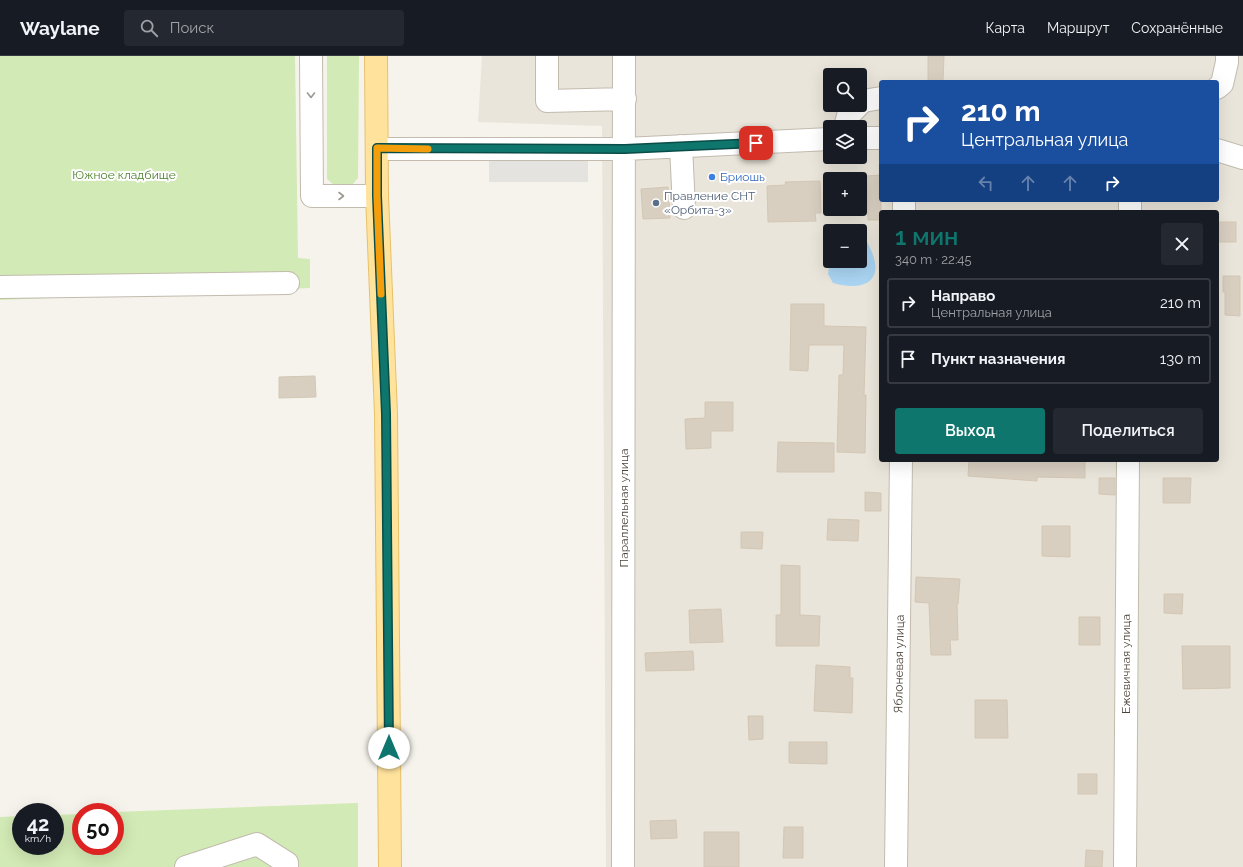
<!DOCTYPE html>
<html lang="ru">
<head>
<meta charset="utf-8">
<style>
	:root { --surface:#171b24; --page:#242831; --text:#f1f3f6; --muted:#9ea1a6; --line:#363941; --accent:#0f766e }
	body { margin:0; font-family:Raleway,sans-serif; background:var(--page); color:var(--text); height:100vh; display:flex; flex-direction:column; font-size:15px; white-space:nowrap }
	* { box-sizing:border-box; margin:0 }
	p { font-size:13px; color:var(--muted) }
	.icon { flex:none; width:22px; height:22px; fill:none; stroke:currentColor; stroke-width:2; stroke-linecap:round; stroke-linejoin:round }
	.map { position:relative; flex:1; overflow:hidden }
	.sheet { position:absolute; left:879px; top:154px; width:340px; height:252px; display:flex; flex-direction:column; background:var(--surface); border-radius:4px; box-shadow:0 4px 16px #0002 }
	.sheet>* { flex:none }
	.banner { position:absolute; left:879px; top:24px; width:340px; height:122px; border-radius:4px; box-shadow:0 4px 16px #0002; background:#1a4fa0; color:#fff; overflow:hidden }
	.buttons { position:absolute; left:823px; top:12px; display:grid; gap:8px }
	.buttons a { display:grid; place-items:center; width:44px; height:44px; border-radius:4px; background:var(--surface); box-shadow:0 4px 16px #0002; font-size:20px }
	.speed { position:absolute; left:12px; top:747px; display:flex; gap:8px; font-size:20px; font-weight:700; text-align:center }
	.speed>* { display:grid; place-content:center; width:52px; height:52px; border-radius:50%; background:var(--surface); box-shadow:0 4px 16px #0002; line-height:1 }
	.speed small { font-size:10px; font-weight:400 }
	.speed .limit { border:6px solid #d22; background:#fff; color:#111 }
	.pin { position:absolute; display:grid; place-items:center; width:34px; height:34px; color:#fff; margin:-17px; border-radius:8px; box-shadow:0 2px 6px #0006 }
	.me { position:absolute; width:44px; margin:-22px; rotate:0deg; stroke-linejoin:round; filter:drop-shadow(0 0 3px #0008) }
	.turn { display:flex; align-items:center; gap:14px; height:84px; padding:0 16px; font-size:18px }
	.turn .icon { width:52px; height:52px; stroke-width:2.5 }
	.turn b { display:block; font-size:28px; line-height:34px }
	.lanes { display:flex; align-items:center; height:38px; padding:0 16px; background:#0003; justify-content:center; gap:20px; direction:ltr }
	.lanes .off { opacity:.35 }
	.round { display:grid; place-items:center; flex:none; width:42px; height:42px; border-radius:4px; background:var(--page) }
	.overview { display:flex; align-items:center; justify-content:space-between; height:68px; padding:0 16px }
	h1 { font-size:24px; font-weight:600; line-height:30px; color:var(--accent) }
	.button { display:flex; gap:8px; margin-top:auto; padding:8px 16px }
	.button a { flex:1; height:46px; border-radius:4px; background:var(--accent); color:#fff; font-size:16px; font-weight:600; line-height:46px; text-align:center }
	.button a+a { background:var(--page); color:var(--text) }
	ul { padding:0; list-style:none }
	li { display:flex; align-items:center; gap:12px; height:50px; margin:0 8px 6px; padding:0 8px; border:2px solid var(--line); border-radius:4px }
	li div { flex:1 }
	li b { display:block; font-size:15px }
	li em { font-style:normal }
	header { display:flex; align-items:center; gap:24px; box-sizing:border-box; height:56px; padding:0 20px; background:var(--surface); border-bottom:1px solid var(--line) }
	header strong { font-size:19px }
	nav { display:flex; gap:22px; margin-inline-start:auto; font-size:14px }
	.search { width:280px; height:36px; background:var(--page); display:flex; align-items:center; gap:10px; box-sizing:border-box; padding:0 14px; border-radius:4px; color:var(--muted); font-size:15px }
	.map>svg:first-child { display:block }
	.residential { fill:#eae5da; fill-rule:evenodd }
	.green { fill:#d2eab5 }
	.parking { fill:#e5e3e0 }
	.water { fill:#a9d4f2 }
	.building { fill:#d8cfc1; stroke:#d3c7b4 }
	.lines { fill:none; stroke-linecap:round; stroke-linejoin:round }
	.minor-casing { stroke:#c2bbae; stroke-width:24 }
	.major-casing { stroke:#e6c16a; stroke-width:24 }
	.minor { stroke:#fff; stroke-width:22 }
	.major { stroke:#ffe39c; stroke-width:22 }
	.oneway { stroke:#9c9892 }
	.route-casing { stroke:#0a4d48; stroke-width:10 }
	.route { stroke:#0f766e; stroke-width:7 }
	.slow { stroke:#f59e0b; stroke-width:7 }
	.shop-dot { fill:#3f7fe0; stroke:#fff; stroke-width:1.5 }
	.service-dot { fill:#5c6f8a; stroke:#fff; stroke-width:1.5 }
	.labels { text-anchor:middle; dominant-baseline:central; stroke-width:4; stroke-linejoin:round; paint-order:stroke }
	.park-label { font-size:12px; fill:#4a7f2a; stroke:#fff }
	.shop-label { font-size:12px; fill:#366cbe; stroke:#fff; text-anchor:start }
	.service-label { font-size:12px; fill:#4e5e75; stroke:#fff; text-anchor:start }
	.street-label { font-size:12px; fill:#4b4439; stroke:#fff }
</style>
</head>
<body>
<header>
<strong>Waylane</strong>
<div class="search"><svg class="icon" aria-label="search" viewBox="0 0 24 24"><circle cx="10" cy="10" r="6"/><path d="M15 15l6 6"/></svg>Поиск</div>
<nav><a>Карта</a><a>Маршрут</a><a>Сохранённые</a></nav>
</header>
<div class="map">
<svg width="1243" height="811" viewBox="0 0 1243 811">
	<rect width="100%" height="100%" fill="#f6f3ec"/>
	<path class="residential" d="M482,0H1243V811H606L602,70L478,66ZM830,19H860V49H830ZM881,26H1217V144H881ZM830,71H860V101H830ZM830,123H860V153H830ZM881,156H1217V404H881ZM830,175H860V205H830Z"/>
	<path class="green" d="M0,0H295L298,202L310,203V232L0,244Z
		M327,0H359L358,122L352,129L335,130L327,123Z
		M358,747V811H0V761L21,760V790H55V759L81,758V790H115V756Z"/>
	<path class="parking" d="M489,102H588V126H489Z"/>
	<path class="water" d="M860,179C866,183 868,187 871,194C886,228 860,235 833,227L828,218L830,204L860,205Z"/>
	<path class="building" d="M928,0H944L943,25H928Z
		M881,119V164H868L866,120Z
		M820,125L821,157H815L816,165L768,166L767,130L786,129L785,126Z
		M668,131L670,162L643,163L641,133Z
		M1217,166H1236V186H1217Z
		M1223,220H1240V260L1225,259V236H1223Z
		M791,248H824V270L866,271L864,339H866L865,397L837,396L839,319H843L844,289H809L808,315L790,314Z
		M315,320L316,341L279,342V321Z
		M705,346H733V375H711V392L686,393L685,363L705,362Z
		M778,386L834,387V416H777Z
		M969,404H1085V422L1037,421V425L968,420Z
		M1099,422H1115V439L1099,438Z
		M1163,422H1191L1190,447H1163Z
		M865,436L881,437V455H865Z
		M828,463L859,464L858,485L827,484Z
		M1042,470H1070V501L1042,500Z
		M741,476H763L762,493L741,492Z
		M781,509L800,510V559L820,560L819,590H776V559H781Z
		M916,521L960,523L958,548H957L958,584H950L951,599H931L929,547L915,546Z
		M1164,538H1183L1182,558L1164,557Z
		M721,553L723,586L690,587L689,554Z
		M1079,561H1100V589H1079Z
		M1182,590H1230V632L1183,633Z
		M693,595L694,614L646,615L645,597Z
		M816,609L850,611V622H853L852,657L814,655Z
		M975,644H1007L1008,682H975Z
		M748,660H763V683L749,684Z
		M789,686H827V708L789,707Z
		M1078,718H1097V738H1078Z
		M676,764L677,782L651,783L650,765Z
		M784,771H803V802H783Z
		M704,776H739V811H704Z
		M1086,794L1103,795L1102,811H1085Z"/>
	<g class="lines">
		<defs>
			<path id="minor" d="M311,0L312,140H377
				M547,0V45L625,43
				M1217,32L1222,28L1227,6V0
				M860,48L863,45L881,42
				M845,71L848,60L859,49
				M860,82H881
				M681,90L684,152
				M377,93H625L830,83
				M1217,94L1243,102
				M904,156V144
				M1130,156V144
				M0,231L288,227
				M186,811L257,788L287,807V811
				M623,811L624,0
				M896,811L901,404
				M1125,811L1128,404"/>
			<path id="major" d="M376,0L377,140L386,358L390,811"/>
		</defs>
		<use href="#minor" class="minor-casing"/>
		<use href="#major" class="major-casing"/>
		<use href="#minor" class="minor"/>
		<use href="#major" class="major"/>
	</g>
	<defs><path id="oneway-chevron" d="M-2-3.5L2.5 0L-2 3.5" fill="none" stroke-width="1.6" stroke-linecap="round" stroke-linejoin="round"/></defs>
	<g class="oneway">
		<use href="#oneway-chevron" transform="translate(311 39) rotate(90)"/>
		<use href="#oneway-chevron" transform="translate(341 140)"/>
	</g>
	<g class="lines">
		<defs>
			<path id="route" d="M389,692L386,358L377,140V92L625,93L756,87"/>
		</defs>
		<use href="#route" class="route-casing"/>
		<use href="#route" class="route"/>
		<path class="slow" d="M381,238L377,140V92L428,93"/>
	</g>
	<circle class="shop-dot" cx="712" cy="121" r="4"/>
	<circle class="service-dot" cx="656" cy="147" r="4"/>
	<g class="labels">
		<g class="park-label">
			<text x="124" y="119">Южное кладбище</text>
		</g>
		<g class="shop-label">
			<text x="720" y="121">Бриошь</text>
		</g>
		<g class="service-label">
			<text x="664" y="140">Правление СНТ<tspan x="664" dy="14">«Орбита-3»</tspan></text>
		</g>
		<g class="street-label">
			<text transform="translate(624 452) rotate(-90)">Параллельная улица</text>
			<text transform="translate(899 608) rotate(-89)">Яблоневая улица</text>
			<text transform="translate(1126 608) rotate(-90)">Ежевичная улица</text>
		</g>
	</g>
</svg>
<div class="buttons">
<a><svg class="icon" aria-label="search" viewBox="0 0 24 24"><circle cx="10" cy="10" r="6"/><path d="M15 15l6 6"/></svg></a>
<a><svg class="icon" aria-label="layers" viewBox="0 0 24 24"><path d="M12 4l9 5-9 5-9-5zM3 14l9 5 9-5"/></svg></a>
<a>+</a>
<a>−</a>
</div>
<div class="speed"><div>42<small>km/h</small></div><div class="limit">50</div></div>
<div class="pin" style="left:756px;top:87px;background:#d93025"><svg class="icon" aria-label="arrive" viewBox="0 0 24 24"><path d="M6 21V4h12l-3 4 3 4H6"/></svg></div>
<svg class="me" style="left:389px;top:692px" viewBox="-20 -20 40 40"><circle r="19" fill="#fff"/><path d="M0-13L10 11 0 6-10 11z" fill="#0f766e"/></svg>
<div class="banner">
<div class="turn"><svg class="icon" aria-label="right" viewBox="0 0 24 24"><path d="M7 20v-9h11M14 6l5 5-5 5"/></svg><div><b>210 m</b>Центральная улица</div></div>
<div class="lanes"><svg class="icon off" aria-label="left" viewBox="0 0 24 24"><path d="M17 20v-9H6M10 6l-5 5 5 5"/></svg><svg class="icon off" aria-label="ahead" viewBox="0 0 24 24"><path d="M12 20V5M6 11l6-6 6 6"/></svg><svg class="icon off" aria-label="ahead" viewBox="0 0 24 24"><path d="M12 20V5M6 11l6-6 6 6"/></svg><svg class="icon" aria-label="right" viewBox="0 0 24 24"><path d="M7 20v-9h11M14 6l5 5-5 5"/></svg></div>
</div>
<section class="sheet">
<div class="overview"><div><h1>1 мин</h1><p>340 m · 22:45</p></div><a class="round"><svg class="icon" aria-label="close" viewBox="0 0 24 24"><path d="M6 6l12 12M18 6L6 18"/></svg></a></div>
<ul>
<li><svg class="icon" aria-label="right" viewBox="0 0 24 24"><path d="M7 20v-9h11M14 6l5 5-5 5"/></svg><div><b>Направо</b><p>Центральная улица</p></div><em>210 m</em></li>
<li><svg class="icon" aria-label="arrive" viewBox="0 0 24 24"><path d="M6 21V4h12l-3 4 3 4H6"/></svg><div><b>Пункт назначения</b></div><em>130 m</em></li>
</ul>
<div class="button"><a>Выход</a><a>Поделиться</a></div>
</section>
</div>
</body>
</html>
